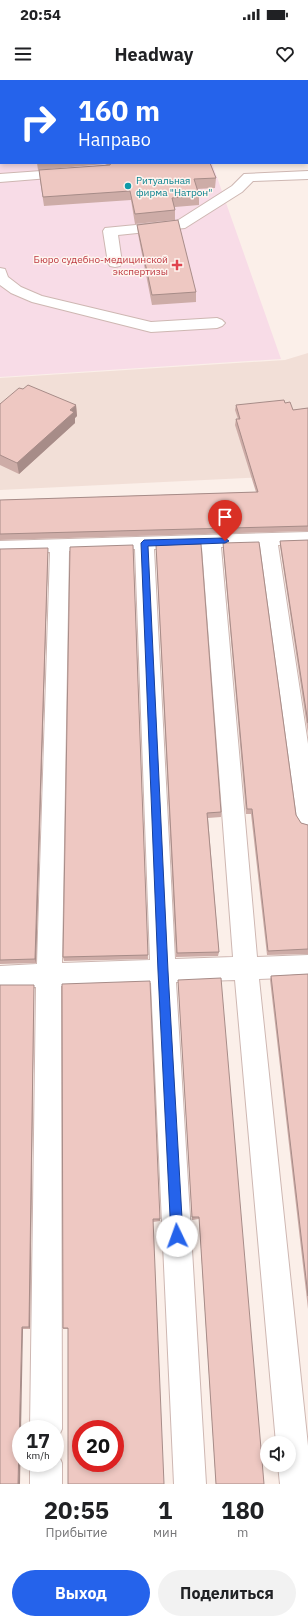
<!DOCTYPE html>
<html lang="ru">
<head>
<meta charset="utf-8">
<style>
	:root { --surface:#fff; --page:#f2f2f2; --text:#202124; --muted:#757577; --accent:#2563eb }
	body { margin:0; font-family:"IBM Plex Sans",sans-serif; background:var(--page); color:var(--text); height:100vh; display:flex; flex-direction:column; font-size:15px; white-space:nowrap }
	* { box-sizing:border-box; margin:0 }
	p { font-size:13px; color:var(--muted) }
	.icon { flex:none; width:22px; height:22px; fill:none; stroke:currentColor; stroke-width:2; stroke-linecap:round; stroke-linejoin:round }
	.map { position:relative; height:1404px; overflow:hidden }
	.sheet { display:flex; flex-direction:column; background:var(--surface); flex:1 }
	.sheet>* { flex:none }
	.top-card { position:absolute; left:0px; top:0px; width:308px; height:84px; box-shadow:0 2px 6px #0003; background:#2563eb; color:#fff; overflow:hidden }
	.tools { position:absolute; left:260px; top:1356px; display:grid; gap:8px }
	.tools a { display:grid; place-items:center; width:36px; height:36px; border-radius:50%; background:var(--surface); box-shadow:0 2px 6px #0003; font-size:20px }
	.speed { position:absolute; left:12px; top:1340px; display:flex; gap:8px; font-size:20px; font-weight:700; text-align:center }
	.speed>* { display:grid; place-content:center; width:52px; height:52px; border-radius:50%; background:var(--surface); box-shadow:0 2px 6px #0003; line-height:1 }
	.speed small { font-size:10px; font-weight:400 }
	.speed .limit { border:6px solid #d22; background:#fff; color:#111 }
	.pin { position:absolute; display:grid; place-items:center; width:34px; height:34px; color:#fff; margin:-41px -17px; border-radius:50% 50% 50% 0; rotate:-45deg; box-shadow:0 0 4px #0007 }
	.pin .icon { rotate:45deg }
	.me { position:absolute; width:44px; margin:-22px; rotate:357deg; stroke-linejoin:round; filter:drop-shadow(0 0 3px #0008) }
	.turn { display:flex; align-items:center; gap:14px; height:84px; padding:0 12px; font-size:18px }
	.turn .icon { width:52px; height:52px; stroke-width:2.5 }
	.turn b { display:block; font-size:28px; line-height:34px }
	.eta { display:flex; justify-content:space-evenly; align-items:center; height:68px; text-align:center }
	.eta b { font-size:24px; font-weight:800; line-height:28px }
	.primary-button { display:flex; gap:8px; margin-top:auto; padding:8px 12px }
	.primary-button a { flex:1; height:46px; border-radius:24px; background:var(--accent); color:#fff; font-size:16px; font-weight:800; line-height:46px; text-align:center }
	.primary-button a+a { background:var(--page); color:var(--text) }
	.status { display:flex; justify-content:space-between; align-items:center; height:28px; padding:0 20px; background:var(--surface); direction:ltr }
	.status svg { height:11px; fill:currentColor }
	header { display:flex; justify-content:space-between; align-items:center; height:52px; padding:0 12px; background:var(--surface); font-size:18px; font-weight:800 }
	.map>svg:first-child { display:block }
	.residential { fill:#f2dfd7 }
	.medical { fill:#f8dce7 }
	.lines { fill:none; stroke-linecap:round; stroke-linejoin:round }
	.minor-casing { stroke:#ceb7b2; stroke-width:2 }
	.minor { fill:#fff; fill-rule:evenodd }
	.wall { fill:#cdaca7 }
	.shaded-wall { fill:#a78c88 }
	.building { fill:#eec8c2; stroke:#a78c88; fill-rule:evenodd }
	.route { fill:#2563eb; stroke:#184099 }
	.culture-dot { fill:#0f9aa8; stroke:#fef4ef; stroke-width:1.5 }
	.health-dot { fill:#e0444e; stroke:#fef4ef; stroke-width:1.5 }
	.labels { text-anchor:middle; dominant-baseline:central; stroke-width:3; stroke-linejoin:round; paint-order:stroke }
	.far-culture-label { font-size:10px; fill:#0d838f; stroke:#fef4ef; text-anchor:start }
	.far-health-label { font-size:10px; fill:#be3a42; stroke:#fef4ef; text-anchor:end }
</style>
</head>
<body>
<div class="status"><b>20:54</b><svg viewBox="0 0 49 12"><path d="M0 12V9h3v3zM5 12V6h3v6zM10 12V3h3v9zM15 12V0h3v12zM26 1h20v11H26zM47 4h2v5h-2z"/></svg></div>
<header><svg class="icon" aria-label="menu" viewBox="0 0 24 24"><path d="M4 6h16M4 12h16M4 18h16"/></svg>Headway<svg class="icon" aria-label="heart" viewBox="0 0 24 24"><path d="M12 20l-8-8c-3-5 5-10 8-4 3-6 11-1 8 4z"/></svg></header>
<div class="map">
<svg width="308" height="1404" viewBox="0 0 308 1404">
	<rect width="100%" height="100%" fill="#fbefe9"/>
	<path class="residential" d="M308,273V395L0,410V298L285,280Z"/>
	<path class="medical" d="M0,0H308L307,2V1H1V83H212L281,279L0,297Z"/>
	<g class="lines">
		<defs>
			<path id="minor" d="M0,29H1V37H0Z
				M69,89L74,90L76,93L74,96L0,102V94Z
				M308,91V99L253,101L242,112L185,148L118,155L122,183L120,186L115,187L110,186L108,183L103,151L105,148L177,141L232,106L244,94Z
				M0,188L5,189L8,197L21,207L42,216L151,242L217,238L222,240L225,243L222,246L217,248L151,252L32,222L11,213L0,205Z
				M308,452V464L278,465L308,664V748L300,746L297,739L260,466L221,467L257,877L308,875V897L259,899L308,1366V1404H280L278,1385H289V1363H276L235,900L176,902L206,1404H174L151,903L61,906L62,1349L57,1360L55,1361V1349H30L36,907L0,908V886L37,884L50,472L0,473V461ZM202,468L233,877L175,879L154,469ZM135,469L150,880L62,883L69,471Z
				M55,1371L57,1372L62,1383V1404H30V1383H55Z"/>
		</defs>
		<use href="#minor" class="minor-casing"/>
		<use href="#minor" class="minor"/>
	</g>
	<path class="wall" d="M37,83H210L216,98L215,108L197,109L199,115V125L175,127V140L135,144L131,120L44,126L40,100L39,90L107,85L105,84L38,90Z
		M137,145L196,212V222L152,225L138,154Z
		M23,309L76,325L77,336L75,338V343L19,394L0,385V324Z
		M285,323L293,330L308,328V451L0,460V420L256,412L235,345L236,339H238L235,330L236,325Z
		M308,460V654L280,466V461Z
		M223,463L296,735L301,743L308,745V874L267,875L251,734H246L223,468Z
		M133,465L148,879L64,881L63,877Z
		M0,469L48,474L36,883L0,884Z
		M156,470L221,732V737L208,738L219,872L218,876L176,877Z
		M308,894V1229L270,900L271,896Z
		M178,900L264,1404H216L199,1139L192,1140Z
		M62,904L160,1139V1141L153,1142L68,1249H63V1248Z
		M34,909L30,1249H23L0,1404Z"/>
	<path class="shaded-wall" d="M76,325L77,336L75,338V343L19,394L17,383Z
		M48,468V474L36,883L35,879Z
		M34,905V909L30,1249L29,1247Z
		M22,1247L23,1249L20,1404H18Z"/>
	<path class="building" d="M95,0H131L132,1H95Z
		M204,0H240V1H204Z
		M111,83H210L216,98L194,99L199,115L172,118L175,130L135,134L130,111L43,117L39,90L110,85Z
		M178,140L196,212L152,215L137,145Z
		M28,305L76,325L70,330L74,332L17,383L0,375V324L19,308L23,309Z
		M284,320L285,323L290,322L293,330L308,328V446L0,454V420L258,412L236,339H240L236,325Z
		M308,460V643L280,461Z
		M259,462L296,735L301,743L308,745V869L268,871L252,729H247L223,463Z
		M201,464L221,732L207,733L219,872L177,873L156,465Z
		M133,465L148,875L63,877L70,467Z
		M48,468L35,879L0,880V469Z
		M308,894V1216L271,896Z
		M221,898L264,1404H216L199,1137H192L178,900Z
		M150,901L160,1139H153L164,1404H68V1248H63L62,904ZM81,1349H115V1383H81Z
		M0,905H34L29,1247H22L18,1404H0Z"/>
	<path class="route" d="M225,458L229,461L225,463L148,466L168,891L183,1156L181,1160L177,1161L173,1160L171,1156L158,891L141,463L144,460Z"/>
	<circle class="culture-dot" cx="128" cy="106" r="4"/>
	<path class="health-dot" d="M175 179h4v4h4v4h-4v4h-4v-4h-4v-4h4z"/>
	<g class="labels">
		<g class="far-culture-label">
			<text x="136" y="100">Ритуальная<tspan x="136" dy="12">фирма "Натрон"</tspan></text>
		</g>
		<g class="far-health-label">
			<text x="168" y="179">Бюро судебно-медицинской<tspan x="168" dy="12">экспертизы</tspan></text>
		</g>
	</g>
</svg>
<div class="tools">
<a><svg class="icon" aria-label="sound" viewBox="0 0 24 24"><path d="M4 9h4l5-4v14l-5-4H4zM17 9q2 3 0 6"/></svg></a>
</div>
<div class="speed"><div>17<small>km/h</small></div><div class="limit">20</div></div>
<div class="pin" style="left:225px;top:461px;background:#d93025"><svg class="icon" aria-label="arrive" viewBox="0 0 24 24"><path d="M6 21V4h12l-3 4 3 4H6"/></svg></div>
<svg class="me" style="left:177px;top:1156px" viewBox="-20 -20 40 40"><circle r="19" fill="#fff"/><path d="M0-13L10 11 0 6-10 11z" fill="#2563eb"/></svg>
<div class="top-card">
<div class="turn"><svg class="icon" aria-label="right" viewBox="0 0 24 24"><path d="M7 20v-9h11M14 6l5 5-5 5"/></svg><div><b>160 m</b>Направо</div></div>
</div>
</div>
<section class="sheet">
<div class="eta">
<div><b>20:55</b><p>Прибытие</p></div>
<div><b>1</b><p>мин</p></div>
<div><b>180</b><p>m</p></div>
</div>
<div class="primary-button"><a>Выход</a><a>Поделиться</a></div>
</section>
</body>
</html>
